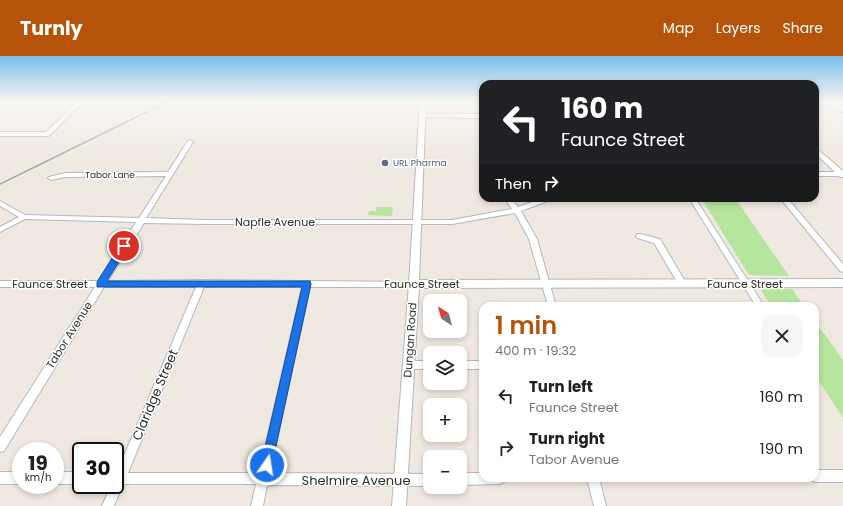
<!DOCTYPE html>
<html lang="en">
<head>
<meta charset="utf-8">
<style>
	:root { --surface:#fff; --page:#f6f6f6; --text:#202124; --muted:#757577; --accent:#b45309 }
	body { margin:0; font-family:Poppins,sans-serif; background:var(--page); color:var(--text); height:100vh; display:flex; flex-direction:column; font-size:15px; white-space:nowrap }
	* { box-sizing:border-box; margin:0 }
	p { font-size:13px; color:var(--muted) }
	.icon { flex:none; width:22px; height:22px; fill:none; stroke:currentColor; stroke-width:2; stroke-linecap:round; stroke-linejoin:round }
	.map { position:relative; flex:1; overflow:hidden }
	.details { position:absolute; left:479px; top:246px; width:340px; height:180px; display:flex; flex-direction:column; background:var(--surface); border-radius:12px; box-shadow:0 2px 6px #0003 }
	.details>* { flex:none }
	.hud { position:absolute; left:479px; top:24px; width:340px; height:122px; border-radius:12px; box-shadow:0 2px 6px #0003; background:#202124; color:#fff; overflow:hidden }
	.needle { width:26px; rotate:324deg }
	.tools { position:absolute; left:423px; top:238px; display:grid; gap:8px }
	.tools a { display:grid; place-items:center; width:44px; height:44px; border-radius:8px; background:var(--surface); box-shadow:0 2px 6px #0003; font-size:20px }
	.speed { position:absolute; left:12px; top:386px; display:flex; gap:8px; font-size:20px; font-weight:700; text-align:center }
	.speed>* { display:grid; place-content:center; width:52px; height:52px; border-radius:50%; background:var(--surface); box-shadow:0 2px 6px #0003; line-height:1 }
	.speed small { font-size:10px; font-weight:400 }
	.speed .limit { border:2px solid #111; border-radius:6px; background:#fff; color:#111 }
	.pin { position:absolute; display:grid; place-items:center; width:34px; height:34px; color:#fff; margin:-17px; border:2px solid #fff; border-radius:50%; box-shadow:0 1px 4px #0007 }
	.me { position:absolute; width:44px; margin:-22px; rotate:13deg; stroke-linejoin:round; filter:drop-shadow(0 0 3px #0008) }
	.turn { display:flex; align-items:center; gap:14px; height:84px; padding:0 16px; font-size:18px }
	.turn .icon { width:52px; height:52px; stroke-width:2.5 }
	.turn b { display:block; font-size:28px; line-height:34px }
	.then { display:flex; align-items:center; height:38px; padding:0 16px; background:#0003; gap:8px; font-size:15px }
	.round { display:grid; place-items:center; flex:none; width:42px; height:42px; border-radius:12px; background:var(--page) }
	.headline { display:flex; align-items:center; justify-content:space-between; height:68px; padding:0 16px }
	h1 { font-size:24px; font-weight:600; line-height:30px; color:var(--accent) }
	ul { padding:0; list-style:none }
	li { display:flex; align-items:center; gap:12px; height:52px; padding:0 16px }
	li div { flex:1 }
	li b { display:block; font-size:15px }
	li em { font-style:normal }
	header { display:flex; align-items:center; gap:24px; box-sizing:border-box; height:56px; padding:0 20px; background:var(--accent); color:#fff }
	header strong { font-size:19px }
	nav { display:flex; gap:22px; margin-inline-start:auto; font-size:14px }
	.map>svg:first-child { display:block }
	.green { fill:#b6e59e }
	.lines { fill:none; stroke-linecap:round; stroke-linejoin:round }
	.minor-casing { stroke:#b4b7c1; stroke-width:2 }
	.tertiary-casing { stroke:#b4b7c1; stroke-width:2 }
	.minor { fill:#fff; fill-rule:evenodd }
	.tertiary { fill:#fff; fill-rule:evenodd }
	.rail { stroke:#a3a6b8; stroke-width:1.5 }
	.route { fill:#1a73e8; stroke:#114b97 }
	.service-dot { fill:#5c6f8a; stroke:#fff; stroke-width:1.5 }
	.labels { text-anchor:middle; dominant-baseline:central; stroke-width:3; stroke-linejoin:round; paint-order:stroke }
	.far-service-label { font-size:9px; fill:#4e5e75; stroke:#fff; text-anchor:start }
	.far-street-label { font-size:9px; fill:#2e2e2e; stroke:#fff }
	.street-label { font-size:11px; fill:#2e2e2e; stroke:#fff }
	.near-street-label { font-size:13px; fill:#2e2e2e; stroke:#fff }
</style>
</head>
<body>
<header>
<strong>Turnly</strong>
<nav><a>Map</a><a>Layers</a><a>Share</a></nav>
</header>
<div class="map">
<svg width="843" height="450" viewBox="0 0 843 450">
	<rect width="100%" height="100%" fill="#efe9e1"/>
	<path class="green" d="M701,142H735L789,220L749,219Z
		M376,151H393L392,160L368,159L369,155H376Z
		M760,233H792L804,250H771Z
		M815,265L843,304V362L815,319Z"/>
	<g class="lines">
		<defs>
			<path id="minor" d="M0,45H102L82,47L50,79L48,80H0V76H46L76,47L0,48Z
				M815,45H843V48H839L843,51V56L833,48H815Z
				M421,58H483V62L419,61V59Z
				M190,84L193,86L146,162L204,164H452L512,153L504,142H511L518,151L544,142H554L553,143L521,155L537,183L556,250H548L529,183L515,157L452,168H204L144,167L108,225L202,224L417,226L418,228L417,230L414,231H310L270,417L430,418V430L267,429L263,450H251L256,428H123L114,450H102L111,429H115V416H117L196,231H104L4,395L0,396V381L95,231H0V225H99L136,166L25,163L0,176V171L19,161L0,150V145L25,159L139,162L166,120L65,121L51,124L48,122L49,121L65,117L168,116L187,86ZM204,231H302L259,417H128Z
				M815,116H843V120H815Z
				M689,142H695L764,250H756Z
				M780,142H787L843,208V216L840,215Z
				M637,178H640L660,183L686,227L685,229H679L654,187L637,182L636,180Z
				M408,305H430V313H408L405,312L403,309L405,306Z
				M460,305H483V313H460Z
				M815,414H843V426H815L811,424L810,422H815Z
				M0,416H21V428H0Z
				M55,416H81V428H55Z
				M460,417H483V422H506L504,426L500,428L460,429Z
				M587,422H599L606,450H594Z"/>
			<path id="tertiary" d="M420,45H426L419,224L843,223V231L419,232L406,450H392L409,228Z
				M815,91L843,115V121H840L815,97Z"/>
		</defs>
		<use href="#minor" class="minor-casing"/>
		<use href="#tertiary" class="tertiary-casing"/>
		<use href="#minor" class="minor"/>
		<use href="#tertiary" class="tertiary"/>
		<path class="rail" d="M0,128L169,45"/>
	</g>
	<linearGradient id="sky" x2="0" y2="1"><stop stop-color="#7abfeb"/><stop offset="0.42" stop-color="#f8f5f2"/><stop offset="1" stop-color="#f8f5f2" stop-opacity="0"/></linearGradient>
	<rect width="843" height="108" fill="url(#sky)"/>
	<path class="route" d="M124,187L129,190L107,225H310L311,228L271,413L267,415L262,413L261,409L302,231H97V226L121,188Z"/>
	<circle class="service-dot" cx="385" cy="107" r="4"/>
	<g class="labels">
		<g class="far-service-label">
			<text x="393" y="107">URL Pharma</text>
		</g>
		<g class="far-street-label">
			<text x="110" y="119">Tabor Lane</text>
		</g>
		<g class="street-label">
			<text x="275" y="166">Napfle Avenue</text>
			<text x="50" y="228">Faunce Street</text>
			<text x="422" y="228">Faunce Street</text>
			<text x="745" y="228">Faunce Street</text>
			<text transform="translate(69 279) rotate(-58)">Tabor Avenue</text>
			<text transform="translate(410 284) rotate(-86)">Dungan Road</text>
		</g>
		<g class="near-street-label">
			<text transform="translate(155 339) rotate(-67)">Claridge Street</text>
			<text x="356" y="424">Shelmire Avenue</text>
		</g>
	</g>
</svg>
<div class="tools">
<a><svg class="needle" viewBox="-14 -14 28 28"><path d="M0-13l5 13h-10z" fill="#e53935"/><path d="M0 13l5-13h-10z" fill="#757577"/></svg></a>
<a><svg class="icon" aria-label="layers" viewBox="0 0 24 24"><path d="M12 4l9 5-9 5-9-5zM3 14l9 5 9-5"/></svg></a>
<a>+</a>
<a>−</a>
</div>
<div class="speed"><div>19<small>km/h</small></div><div class="limit">30</div></div>
<div class="pin" style="left:124px;top:190px;background:#d93025"><svg class="icon" aria-label="arrive" viewBox="0 0 24 24"><path d="M6 21V4h12l-3 4 3 4H6"/></svg></div>
<svg class="me" style="left:267px;top:409px" viewBox="-20 -20 40 40"><circle r="17" fill="#1a73e8" stroke="#fff" stroke-width="3"/><path d="M0-11L8 9 0 5-8 9z" fill="#fff"/></svg>
<div class="hud">
<div class="turn"><svg class="icon" aria-label="left" viewBox="0 0 24 24"><path d="M17 20v-9H6M10 6l-5 5 5 5"/></svg><div><b>160 m</b>Faunce Street</div></div>
<div class="then">Then<svg class="icon" aria-label="right" viewBox="0 0 24 24"><path d="M7 20v-9h11M14 6l5 5-5 5"/></svg></div>
</div>
<section class="details">
<div class="headline"><div><h1>1 min</h1><p>400 m · 19:32</p></div><a class="round"><svg class="icon" aria-label="close" viewBox="0 0 24 24"><path d="M6 6l12 12M18 6L6 18"/></svg></a></div>
<ul>
<li><svg class="icon" aria-label="left" viewBox="0 0 24 24"><path d="M17 20v-9H6M10 6l-5 5 5 5"/></svg><div><b>Turn left</b><p>Faunce Street</p></div><em>160 m</em></li>
<li><svg class="icon" aria-label="right" viewBox="0 0 24 24"><path d="M7 20v-9h11M14 6l5 5-5 5"/></svg><div><b>Turn right</b><p>Tabor Avenue</p></div><em>190 m</em></li>
</ul>
</section>
</div>
</body>
</html>
